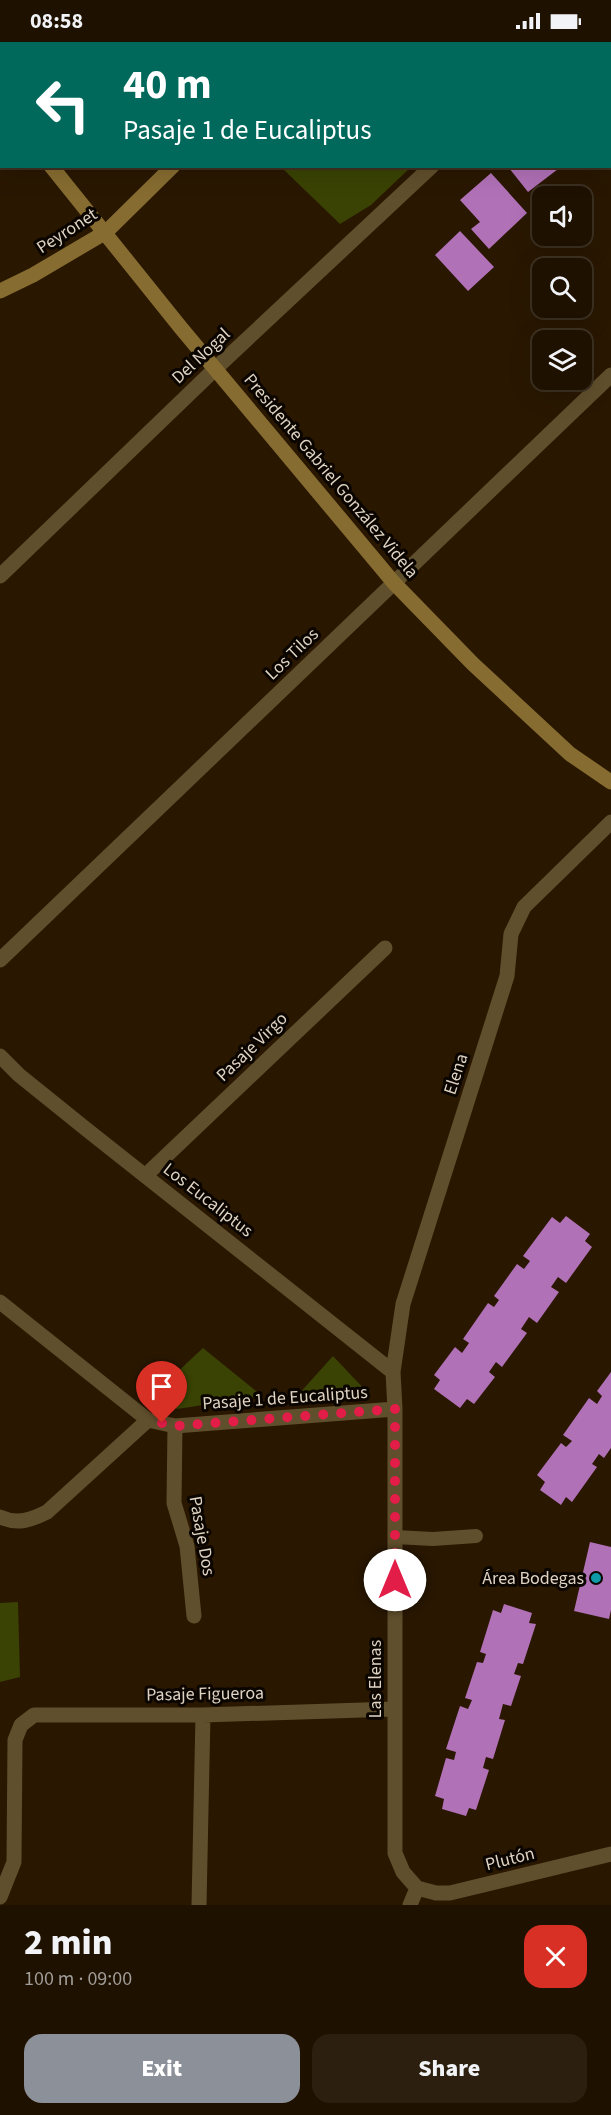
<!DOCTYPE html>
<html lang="en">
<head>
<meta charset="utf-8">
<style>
	:root { --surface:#1f1100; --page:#2c1f0f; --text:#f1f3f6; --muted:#a19d99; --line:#3c3122; --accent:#8c9099 }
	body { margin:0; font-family:"Source Sans 3",sans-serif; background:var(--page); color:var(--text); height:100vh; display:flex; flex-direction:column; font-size:22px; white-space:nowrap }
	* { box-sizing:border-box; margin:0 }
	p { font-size:20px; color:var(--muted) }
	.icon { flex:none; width:33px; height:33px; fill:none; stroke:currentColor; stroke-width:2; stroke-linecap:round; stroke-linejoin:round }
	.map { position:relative; height:1863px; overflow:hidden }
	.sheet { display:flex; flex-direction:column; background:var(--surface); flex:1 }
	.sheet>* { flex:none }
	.top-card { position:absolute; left:0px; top:0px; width:612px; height:126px; box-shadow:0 6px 24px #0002,0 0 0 2px var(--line); background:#00695c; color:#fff; overflow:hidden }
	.buttons { position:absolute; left:532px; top:144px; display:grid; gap:12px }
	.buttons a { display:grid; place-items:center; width:60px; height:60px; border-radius:12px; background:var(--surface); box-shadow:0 6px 24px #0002,0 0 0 2px var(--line); font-size:30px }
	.pin { position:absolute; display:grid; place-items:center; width:51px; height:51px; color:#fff; margin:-62px -26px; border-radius:50% 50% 50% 0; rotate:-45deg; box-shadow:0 0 6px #0007 }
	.pin .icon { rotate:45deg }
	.me { position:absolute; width:66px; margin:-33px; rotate:0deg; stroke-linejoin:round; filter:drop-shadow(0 0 4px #0008) }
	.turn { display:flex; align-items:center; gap:21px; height:126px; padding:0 24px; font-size:27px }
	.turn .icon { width:78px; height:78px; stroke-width:2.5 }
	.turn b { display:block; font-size:42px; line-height:51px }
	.round { display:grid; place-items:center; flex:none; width:63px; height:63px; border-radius:18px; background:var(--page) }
	.overview { display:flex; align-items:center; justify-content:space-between; height:102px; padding:0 24px }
	h1 { font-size:36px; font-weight:800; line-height:45px }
	.button { display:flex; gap:12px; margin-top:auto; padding:12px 24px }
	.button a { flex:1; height:69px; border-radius:18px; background:var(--accent); color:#fff; font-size:24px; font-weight:800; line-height:69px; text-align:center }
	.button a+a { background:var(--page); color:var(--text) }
	.status { display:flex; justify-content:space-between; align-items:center; height:42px; padding:0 30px; background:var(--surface); direction:ltr }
	.status svg { height:16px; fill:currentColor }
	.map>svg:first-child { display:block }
	.green { fill:#3a4303 }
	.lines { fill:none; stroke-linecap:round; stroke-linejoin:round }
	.stream { stroke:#245676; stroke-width:8 }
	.building { fill:#b171b7 }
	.lane { stroke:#604f2c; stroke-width:14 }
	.street { stroke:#604f2c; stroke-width:15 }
	.secondary { stroke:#866c30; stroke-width:15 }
	.route { stroke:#e11d48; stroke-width:10; stroke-dasharray:0 18 }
	.culture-dot { fill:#0f9aa8; stroke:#0b0500; stroke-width:2 }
	.labels { text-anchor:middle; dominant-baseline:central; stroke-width:6; stroke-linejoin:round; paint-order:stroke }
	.street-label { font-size:18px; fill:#dfd3c3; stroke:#0b0500 }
	.poi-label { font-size:18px; fill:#dfd3c3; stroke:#0b0500; text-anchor:end }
</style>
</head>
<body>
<div class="status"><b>08:58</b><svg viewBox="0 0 49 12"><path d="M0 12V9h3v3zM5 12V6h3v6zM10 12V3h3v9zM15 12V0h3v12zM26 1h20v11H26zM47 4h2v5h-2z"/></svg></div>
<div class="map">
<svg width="611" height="1863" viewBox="0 0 611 1863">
	<rect width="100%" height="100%" fill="#291700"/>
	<path class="green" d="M327,0H611V40L610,2L325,1Z
		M281,125H411L371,163L340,182Z
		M203,1306L262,1354L177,1367L156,1350Z
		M333,1314L367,1350L297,1354Z
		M18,1560L20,1635L0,1640V1561Z"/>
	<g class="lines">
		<path class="stream" d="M444,2L446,0"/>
	</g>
	<path class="building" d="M511,124H562L528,150L509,126Z
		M491,131L527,171L489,207L471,187L480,180L460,158Z
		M460,189L494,225L468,249L435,213Z
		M566,1174L590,1192L585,1199L592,1205L566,1241L558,1235L551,1245L559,1250L537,1281L529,1275L521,1287L527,1291L502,1325L496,1320L489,1330L495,1335L474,1362L467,1357L460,1366L434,1347L440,1338L434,1333L455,1305L462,1311L469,1301L463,1297L488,1261L494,1265L499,1258L494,1254L517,1222L524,1227L530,1219L523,1214L552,1175L560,1181Z
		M611,1330V1406L604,1416L599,1412L592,1422L597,1425L572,1460L566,1455L561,1463L540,1448L545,1440L537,1433L561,1401L566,1405L572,1399L563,1393L589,1356L597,1362L602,1354L597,1349Z
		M590,1500L611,1505V1568L609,1577L574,1569Z
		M504,1562L532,1571L529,1581L536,1582L523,1622L518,1621L514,1632L521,1634L511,1664L503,1662L499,1677L505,1678L493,1717L486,1715L483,1726L489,1728L476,1768L469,1766L466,1774L442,1767L444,1757L435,1754L446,1716L454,1718L456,1710L446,1707L460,1664L468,1667L472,1658L465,1656L477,1620L483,1621L486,1612L480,1610L493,1568L501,1571Z"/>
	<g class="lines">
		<path class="lane" d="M395,1495L433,1497L476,1494"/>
		<path class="street" d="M610,55H611
			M0,534L215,327L432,124
			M0,918L611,333
			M0,1014L19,1033L86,1087L393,1330
			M146,1133L385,906
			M0,1260L148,1378
			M175,1384L174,1461L187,1504L194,1574
			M0,1475C18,1483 31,1478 47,1470L148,1378L175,1384L395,1367
			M417,1846L403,1830L395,1811V1367L393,1330L403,1262L507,934L511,892L524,865L611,780
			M417,1846L436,1851H450L611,1812
			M0,1855L14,1820L15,1698L21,1683L34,1673H203L394,1667
			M199,1863L203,1673
			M410,1863L417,1846"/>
		<path class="secondary" d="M299,2L300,0
			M0,63L2,64
			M51,124L181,286L394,541L473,622L570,712L611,740
			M0,249L33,233L106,190L173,124"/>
	</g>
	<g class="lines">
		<path class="route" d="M162,1381L175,1384L395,1367V1538"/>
	</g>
	<circle class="culture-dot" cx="596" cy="1536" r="6"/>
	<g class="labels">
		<g class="street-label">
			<text transform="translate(67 189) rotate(-33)">Peyronet</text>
			<text transform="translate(201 314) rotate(-43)">Del Nogal</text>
			<text transform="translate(331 434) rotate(50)">Presidente Gabriel González Videla</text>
			<text transform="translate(292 612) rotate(-44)">Los Tilos</text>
			<text transform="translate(252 1005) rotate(-44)">Pasaje Virgo</text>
			<text transform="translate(456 1032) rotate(-72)">Elena</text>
			<text transform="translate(208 1158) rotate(38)">Los Eucaliptus</text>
			<text transform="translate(285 1356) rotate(-4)">Pasaje 1 de Eucaliptus</text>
			<text transform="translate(202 1494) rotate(80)">Pasaje Dos</text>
			<text transform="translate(375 1637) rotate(-90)">Las Elenas</text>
			<text transform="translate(205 1652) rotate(-1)">Pasaje Figueroa</text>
			<text transform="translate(510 1817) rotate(-14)">Plutón</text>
		</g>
		<g class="poi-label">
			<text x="584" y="1536">Área Bodegas</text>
		</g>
	</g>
</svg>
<div class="buttons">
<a><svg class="icon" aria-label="sound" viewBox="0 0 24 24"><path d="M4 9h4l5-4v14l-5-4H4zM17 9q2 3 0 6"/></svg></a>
<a><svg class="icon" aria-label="search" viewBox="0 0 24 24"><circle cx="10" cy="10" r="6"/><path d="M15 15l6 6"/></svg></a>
<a><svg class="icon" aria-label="layers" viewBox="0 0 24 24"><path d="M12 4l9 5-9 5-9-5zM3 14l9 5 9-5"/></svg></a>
</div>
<div class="pin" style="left:162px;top:1381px;background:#d93025"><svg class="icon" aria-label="arrive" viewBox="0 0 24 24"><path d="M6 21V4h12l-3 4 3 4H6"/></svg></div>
<svg class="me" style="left:395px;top:1538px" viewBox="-20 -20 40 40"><circle r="19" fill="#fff"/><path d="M0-13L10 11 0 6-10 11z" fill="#e11d48"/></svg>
<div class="top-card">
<div class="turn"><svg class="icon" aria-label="left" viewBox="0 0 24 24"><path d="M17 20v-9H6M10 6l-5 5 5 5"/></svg><div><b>40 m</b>Pasaje 1 de Eucaliptus</div></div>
</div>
</div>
<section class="sheet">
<div class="overview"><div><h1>2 min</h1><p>100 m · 09:00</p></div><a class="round" style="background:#d93025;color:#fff"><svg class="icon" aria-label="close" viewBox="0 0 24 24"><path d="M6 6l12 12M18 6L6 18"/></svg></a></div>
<div class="button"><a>Exit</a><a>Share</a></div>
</section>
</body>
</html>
